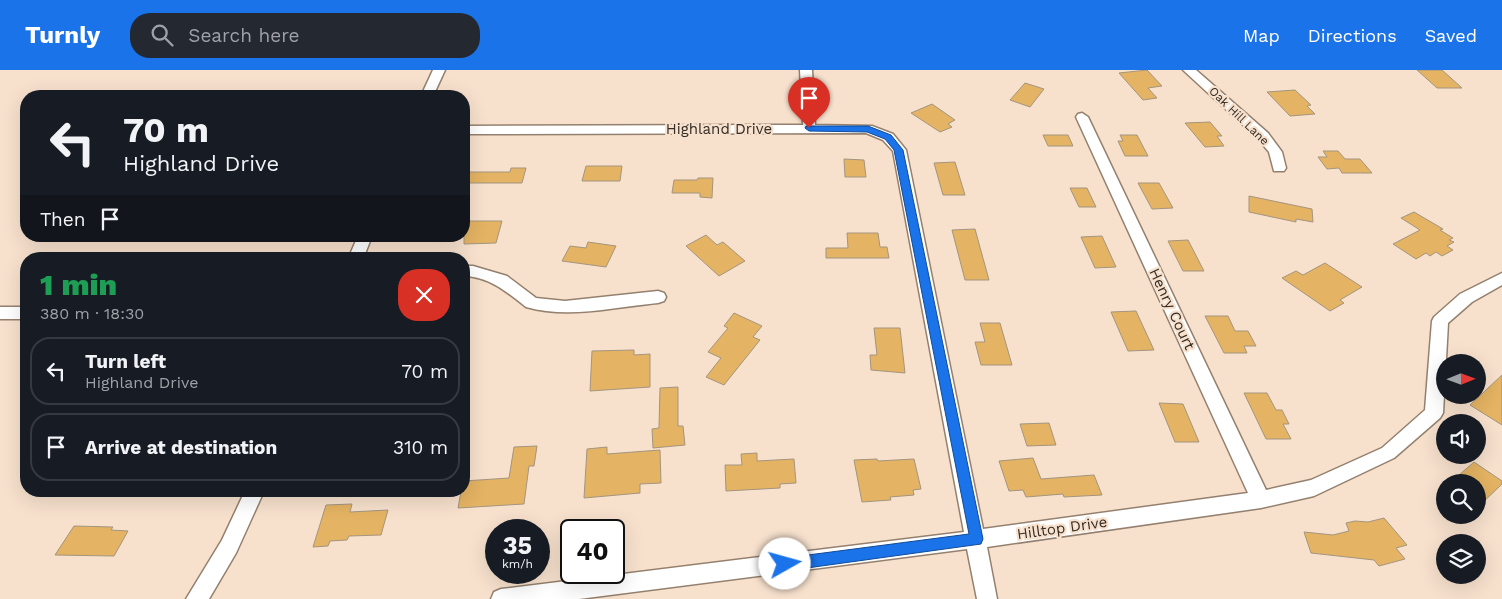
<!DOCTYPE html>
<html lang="en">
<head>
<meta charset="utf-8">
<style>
	:root { --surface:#171b24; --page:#242831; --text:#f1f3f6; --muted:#9ea1a6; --line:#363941; --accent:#1a73e8 }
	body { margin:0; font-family:"Work Sans",sans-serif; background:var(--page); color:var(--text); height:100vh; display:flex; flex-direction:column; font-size:19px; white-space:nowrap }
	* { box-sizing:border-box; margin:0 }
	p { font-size:16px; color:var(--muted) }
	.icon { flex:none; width:28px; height:28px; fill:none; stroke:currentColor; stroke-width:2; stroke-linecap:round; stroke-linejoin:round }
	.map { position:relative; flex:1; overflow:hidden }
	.side { position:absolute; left:20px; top:182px; width:450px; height:245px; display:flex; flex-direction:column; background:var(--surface); border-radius:20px; box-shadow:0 5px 20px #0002 }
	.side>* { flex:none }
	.banner { position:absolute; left:20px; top:20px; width:450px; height:152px; border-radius:20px; box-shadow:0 5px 20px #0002; background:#171b24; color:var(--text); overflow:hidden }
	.needle { width:32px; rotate:89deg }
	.buttons { position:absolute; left:1436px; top:284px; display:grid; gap:10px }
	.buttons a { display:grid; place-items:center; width:50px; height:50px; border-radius:50%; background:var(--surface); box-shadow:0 5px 20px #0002; font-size:25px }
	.speed { position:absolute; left:485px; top:449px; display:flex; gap:10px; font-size:25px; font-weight:700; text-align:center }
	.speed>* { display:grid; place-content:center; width:65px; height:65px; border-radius:50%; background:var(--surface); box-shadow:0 5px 20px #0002; line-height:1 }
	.speed small { font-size:12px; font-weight:400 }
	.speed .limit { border:2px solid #111; border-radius:8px; background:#fff; color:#111 }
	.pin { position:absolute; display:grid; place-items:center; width:42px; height:42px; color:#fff; margin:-51px -21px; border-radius:50% 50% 50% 0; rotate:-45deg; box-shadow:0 0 5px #0007 }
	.pin .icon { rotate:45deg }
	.me { position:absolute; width:55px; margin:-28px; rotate:83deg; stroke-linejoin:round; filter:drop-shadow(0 0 4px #0008) }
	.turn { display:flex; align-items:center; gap:18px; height:105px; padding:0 20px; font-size:22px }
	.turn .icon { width:65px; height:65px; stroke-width:2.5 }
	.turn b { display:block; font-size:35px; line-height:42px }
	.then { display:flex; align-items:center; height:48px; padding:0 20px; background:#0003; gap:10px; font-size:19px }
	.round { display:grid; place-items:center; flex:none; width:52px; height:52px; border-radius:20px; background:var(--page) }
	.headline { display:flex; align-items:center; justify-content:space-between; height:85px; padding:0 20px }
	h1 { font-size:30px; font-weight:800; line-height:38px; color:#1e9e55 }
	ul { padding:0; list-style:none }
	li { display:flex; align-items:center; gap:15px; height:68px; margin:0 10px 8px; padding:0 10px; border:2px solid var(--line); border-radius:20px }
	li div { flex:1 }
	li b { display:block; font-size:19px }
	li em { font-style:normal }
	header { display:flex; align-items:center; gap:30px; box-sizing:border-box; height:70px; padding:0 25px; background:var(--accent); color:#fff }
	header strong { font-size:24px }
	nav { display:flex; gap:28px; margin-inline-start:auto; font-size:18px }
	.search { width:350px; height:45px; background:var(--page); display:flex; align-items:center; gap:12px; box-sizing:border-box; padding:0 18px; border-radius:20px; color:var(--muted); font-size:19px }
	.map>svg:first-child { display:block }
	.building { fill:#e4b363; stroke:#a3957f }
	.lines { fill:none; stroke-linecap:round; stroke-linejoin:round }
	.minor-casing { stroke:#94806e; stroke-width:3 }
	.minor { fill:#fff; fill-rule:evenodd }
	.route { fill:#1a73e8; stroke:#114b97 }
	.labels { text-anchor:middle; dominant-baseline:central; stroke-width:4.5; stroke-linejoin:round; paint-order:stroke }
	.far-street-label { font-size:12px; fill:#342c25; stroke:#f7e1cd }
	.street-label { font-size:15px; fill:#342c25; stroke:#f7e1cd }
</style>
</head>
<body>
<header>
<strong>Turnly</strong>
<div class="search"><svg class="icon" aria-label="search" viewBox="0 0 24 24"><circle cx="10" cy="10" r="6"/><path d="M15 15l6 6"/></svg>Search here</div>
<nav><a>Map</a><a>Directions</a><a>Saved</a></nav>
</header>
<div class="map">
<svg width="1502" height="529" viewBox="0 0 1502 529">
	<rect width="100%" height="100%" fill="#f7e1cd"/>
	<path class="building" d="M1147,0L1162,16L1148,18L1157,28L1143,30L1119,3Z
		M1417,0H1442L1462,18H1437Z
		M1025,13L1044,19L1030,37L1010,30Z
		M1295,20L1311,35L1307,36L1315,44L1290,46L1267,22Z
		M932,34L955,50L948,54L952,57L940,62L911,43Z
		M1210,52L1222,66H1217L1224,76L1205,77L1185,53Z
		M1043,65H1068L1073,76H1048Z
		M1120,65H1137L1148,86H1125L1118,71H1123Z
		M1323,81H1338L1345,89H1360L1372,103H1342L1339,98L1327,99L1318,87H1327Z
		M844,89L864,90L866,107H845Z
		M955,92L965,125H943L934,93Z
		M586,96H622L620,111H582Z
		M511,98H526L522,113H466L469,102H510Z
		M698,108H713L712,128L700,127V123H672L674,110H697Z
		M1138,113H1159L1173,138L1152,139Z
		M1070,118H1087L1096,137H1079Z
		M1249,126L1312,139L1313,152L1296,149V152L1249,142Z
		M1414,142L1443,159L1440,160L1453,168L1449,170L1454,172L1447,176L1453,180L1442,186L1436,182L1430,186L1426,183L1416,189L1393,174L1420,160L1401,148Z
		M464,151H502L496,173L464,174Z
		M975,159L989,210H965L952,160Z
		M847,163H878L880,177H887L889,188H826V178H848Z
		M706,165L717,175L723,172L745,191L719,206L686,176Z
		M1102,166L1116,197L1095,198L1081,167Z
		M1188,170L1204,201H1183L1168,171Z
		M588,172L616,176L606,197L562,191L570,176L586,178Z
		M1325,193L1362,217L1340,230L1344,233L1330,241L1282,208L1296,201L1303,205Z
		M1136,241L1154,280L1128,281L1111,242Z
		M734,243L762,256L753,267L760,270L724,315L706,307L721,288L708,282L728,258L724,256Z
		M1205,246H1228L1235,261H1248L1256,276H1244L1247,283H1224Z
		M980,253H1000L1012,295H981L975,272H985Z
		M874,258H900L905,303L871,300L870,285H877Z
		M634,280V285L650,284V317L590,321L592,281Z
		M1502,305V355L1470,335Z
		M678,317V356H683L685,375L653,378L652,359L659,358L660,318Z
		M1244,323H1267L1276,340H1282L1289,354H1283L1291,369H1266Z
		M1159,333L1183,334L1199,372H1175Z
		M1049,353L1056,375L1027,376L1020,354Z
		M537,376L534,396H529L524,434L458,438L461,421H464V411L509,408L514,377Z
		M607,377V384L660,380L661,413L640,414V423L584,428L587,379Z
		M757,383V391L794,389L796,413L780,414V418L726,421L725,395H742L741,384Z
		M1033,388L1041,409L1094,405L1102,425L1064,427L1063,424L1026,427L1023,420L1009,421L999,391Z
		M877,389L878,391L914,389L921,419L913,420L914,425L890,427L891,430L862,432L854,390Z
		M1474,392L1502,411V414L1478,437V412H1451Z
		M352,434L350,442L388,440L381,465L349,466L347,470L330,471L328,476L313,477L326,435Z
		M1384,448L1407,475L1396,478L1405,489L1379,496L1374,490L1311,483L1304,462L1333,465L1349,461L1346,453L1355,451L1368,452Z
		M74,456L113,457L111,460L128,461L114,486L55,485Z"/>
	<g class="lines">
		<defs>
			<path id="minor" d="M433,0H445L433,26H421Z
				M800,0H812L815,55L872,56L893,64L906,80L983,459L1248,423L1076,47L1078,44L1082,43L1088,47L1266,420L1311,410L1382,378L1425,340L1432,251L1434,247L1460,224L1502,203V215L1472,232L1448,253L1443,343L1440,348L1394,388L1314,426L1261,438L987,477L997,529H977L967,479L579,529H491L494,522L501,519L964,462L893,81L883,70L866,63L464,64V56L803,55Z
				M1183,0H1196L1268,63L1282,82L1286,98L1284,101H1274L1269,82L1258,69Z
				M358,166H372L363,189H348Z
				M464,196H473L507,206L536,228L565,231L658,221L664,223L666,227L664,231L658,233C616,237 568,249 526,237C507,222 490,207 464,206Z
				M0,237H26V249H0Z
				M245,421H264L236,483L209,529H186L222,470Z"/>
		</defs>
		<use href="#minor" class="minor-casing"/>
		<use href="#minor" class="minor"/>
	</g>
	<path class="route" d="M806,56H868L891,65L903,80L983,469L981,474L785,501L780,499L778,494L780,489L785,488L969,464L894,80L885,69L867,62L809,61L805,58Z"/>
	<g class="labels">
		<g class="far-street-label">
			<text transform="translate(1239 46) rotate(44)">Oak Hill Lane</text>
		</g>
		<g class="street-label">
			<text x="719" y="59">Highland Drive</text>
			<text transform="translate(1172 239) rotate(65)">Henry Court</text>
			<text transform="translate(1062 458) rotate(-8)">Hilltop Drive</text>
		</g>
	</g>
</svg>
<div class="buttons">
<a><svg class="needle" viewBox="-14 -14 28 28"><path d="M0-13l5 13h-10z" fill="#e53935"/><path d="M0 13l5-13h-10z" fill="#9ea1a6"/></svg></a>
<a><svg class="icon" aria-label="sound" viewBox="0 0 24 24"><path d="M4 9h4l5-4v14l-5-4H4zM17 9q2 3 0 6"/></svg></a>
<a><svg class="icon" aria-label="search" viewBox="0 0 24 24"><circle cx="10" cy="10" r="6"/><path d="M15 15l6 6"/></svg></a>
<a><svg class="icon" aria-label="layers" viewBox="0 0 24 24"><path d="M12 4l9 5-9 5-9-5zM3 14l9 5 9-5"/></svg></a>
</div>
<div class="speed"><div>35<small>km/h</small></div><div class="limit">40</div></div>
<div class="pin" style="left:809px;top:58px;background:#d93025"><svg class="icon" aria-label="arrive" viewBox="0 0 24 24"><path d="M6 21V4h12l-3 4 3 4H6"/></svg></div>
<svg class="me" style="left:785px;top:494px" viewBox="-20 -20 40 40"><circle r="19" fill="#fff"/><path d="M0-13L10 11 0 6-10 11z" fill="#1a73e8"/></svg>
<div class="banner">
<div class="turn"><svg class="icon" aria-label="left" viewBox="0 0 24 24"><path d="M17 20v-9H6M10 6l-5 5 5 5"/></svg><div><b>70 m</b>Highland Drive</div></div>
<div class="then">Then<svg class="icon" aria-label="arrive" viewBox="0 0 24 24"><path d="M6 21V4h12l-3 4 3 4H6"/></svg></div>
</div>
<section class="side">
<div class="headline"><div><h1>1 min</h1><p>380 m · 18:30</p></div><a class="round" style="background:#d93025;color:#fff"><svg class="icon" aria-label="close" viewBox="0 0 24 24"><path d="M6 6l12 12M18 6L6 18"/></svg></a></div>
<ul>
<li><svg class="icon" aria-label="left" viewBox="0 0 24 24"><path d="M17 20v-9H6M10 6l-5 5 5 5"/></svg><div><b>Turn left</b><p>Highland Drive</p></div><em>70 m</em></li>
<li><svg class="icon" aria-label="arrive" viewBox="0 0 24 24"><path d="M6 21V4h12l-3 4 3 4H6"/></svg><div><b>Arrive at destination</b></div><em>310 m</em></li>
</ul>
</section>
</div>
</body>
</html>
